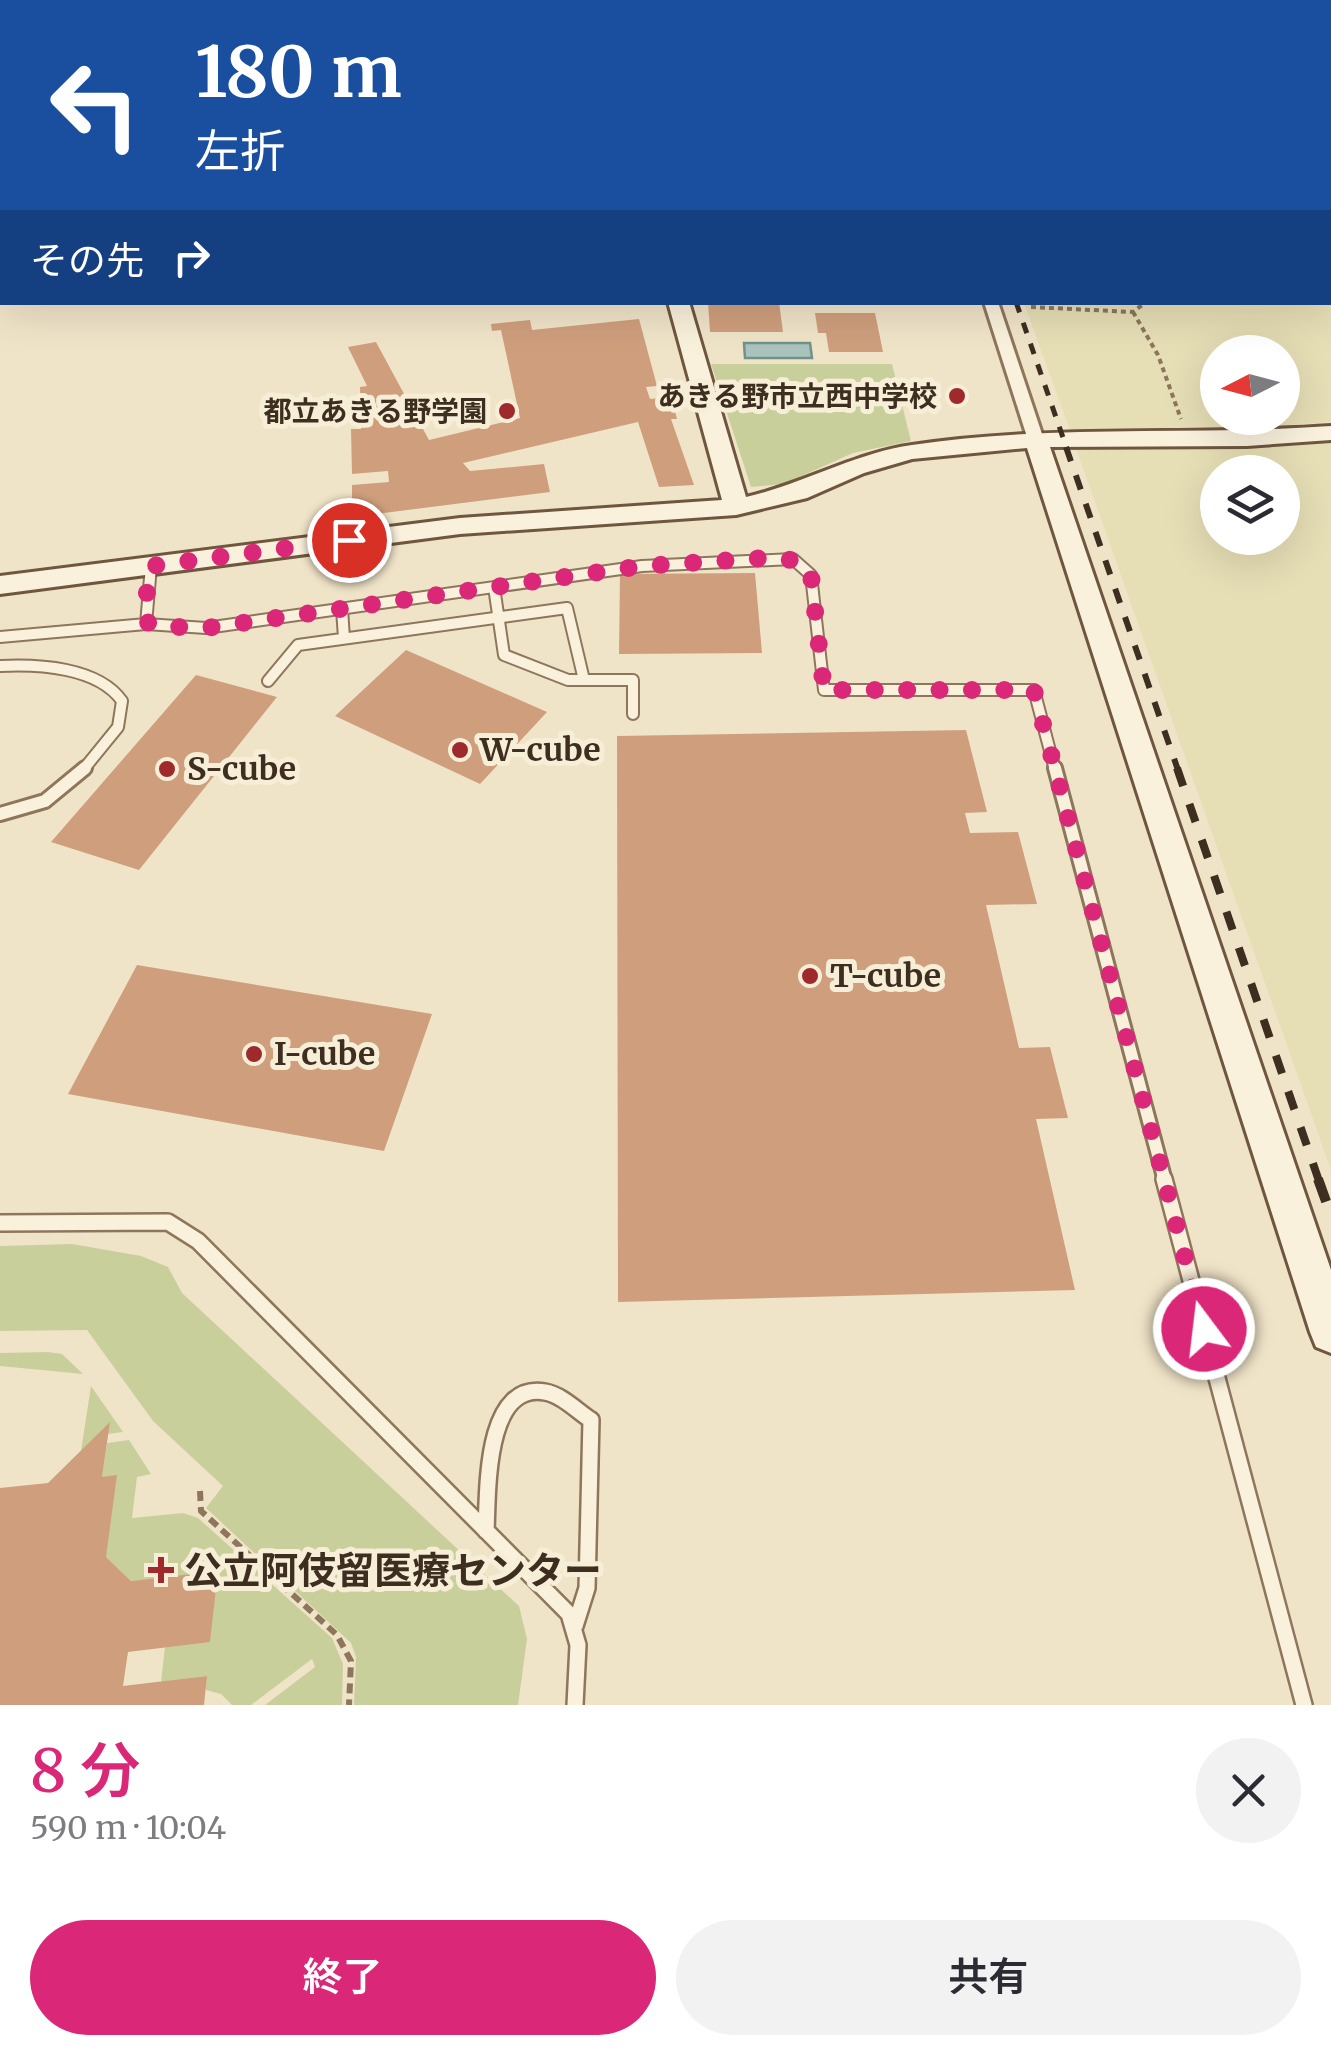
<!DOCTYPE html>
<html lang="ja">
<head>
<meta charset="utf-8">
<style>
	:root { --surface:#fff; --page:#f2f2f3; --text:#2b2b33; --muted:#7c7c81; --accent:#db2777 }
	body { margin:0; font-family:Merriweather,"Noto Sans JP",serif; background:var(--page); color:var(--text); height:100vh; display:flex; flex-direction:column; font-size:38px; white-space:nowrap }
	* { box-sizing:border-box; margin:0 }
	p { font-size:32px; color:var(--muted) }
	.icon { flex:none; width:55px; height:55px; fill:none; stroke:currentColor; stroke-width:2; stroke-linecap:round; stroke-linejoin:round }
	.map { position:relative; height:1705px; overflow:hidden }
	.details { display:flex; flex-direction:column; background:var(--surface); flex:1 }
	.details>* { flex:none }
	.banner { position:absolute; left:0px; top:0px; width:1332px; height:305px; box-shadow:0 10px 40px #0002; background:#1a4fa0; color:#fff; overflow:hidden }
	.needle { width:65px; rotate:264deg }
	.tools { position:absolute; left:1200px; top:335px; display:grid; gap:20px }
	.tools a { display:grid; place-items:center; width:100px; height:100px; border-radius:50%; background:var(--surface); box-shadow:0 10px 40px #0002; font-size:50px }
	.pin { position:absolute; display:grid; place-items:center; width:85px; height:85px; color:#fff; margin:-42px; border:5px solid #fff; border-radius:50%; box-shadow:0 2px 10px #0007 }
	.me { position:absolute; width:110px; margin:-55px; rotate:345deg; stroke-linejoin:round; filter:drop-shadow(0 0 8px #0008) }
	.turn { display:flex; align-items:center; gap:35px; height:210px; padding:0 30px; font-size:45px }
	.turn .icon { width:130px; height:130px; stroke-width:2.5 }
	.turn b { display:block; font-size:70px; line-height:85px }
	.then { display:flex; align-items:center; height:95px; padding:0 30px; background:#0003; gap:20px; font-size:38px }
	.round { display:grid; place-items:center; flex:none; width:105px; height:105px; border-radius:52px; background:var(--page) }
	.summary { display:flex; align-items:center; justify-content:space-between; height:170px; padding:0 30px }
	h1 { font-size:60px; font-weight:600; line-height:75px; color:var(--accent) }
	.action { display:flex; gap:20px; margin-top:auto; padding:20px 30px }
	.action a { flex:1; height:115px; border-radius:60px; background:var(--accent); color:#fff; font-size:40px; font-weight:600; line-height:115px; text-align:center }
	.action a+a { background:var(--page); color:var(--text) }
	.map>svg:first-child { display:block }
	.farmland { fill:#e6deb5; fill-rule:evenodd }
	.green { fill:#c9cf9b }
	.water { fill:#a9c4bc; stroke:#6f938a; stroke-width:2.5 }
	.building { fill:#cf9f7d }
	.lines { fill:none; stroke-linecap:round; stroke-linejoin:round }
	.lane-far2-casing { stroke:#8d765c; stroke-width:14 }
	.lane-far1-casing { stroke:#8d765c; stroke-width:18 }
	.lane-casing { stroke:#8d765c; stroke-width:20 }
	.street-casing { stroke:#8d765c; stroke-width:6 }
	.secondary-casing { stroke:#6f573f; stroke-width:6 }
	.primary-casing { stroke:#5b4430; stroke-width:4 }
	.path-far1 { stroke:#8d765c; stroke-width:4; stroke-dasharray:5 4; stroke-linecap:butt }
	.path { stroke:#8d765c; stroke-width:6; stroke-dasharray:10 6; stroke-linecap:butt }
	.lane-far2 { stroke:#faf1dc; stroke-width:10 }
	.lane-far1 { stroke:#faf1dc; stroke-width:12 }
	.lane { stroke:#faf1dc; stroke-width:15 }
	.street { fill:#faf1dc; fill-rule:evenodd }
	.secondary { fill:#faf1dc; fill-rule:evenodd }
	.primary { fill:#f3d9a0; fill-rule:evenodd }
	.rail-far3 { stroke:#3d2e20; stroke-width:5; stroke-dasharray:11 11; stroke-linecap:butt }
	.rail-far2 { stroke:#3d2e20; stroke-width:6; stroke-dasharray:15 15; stroke-linecap:butt }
	.rail-far1 { stroke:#3d2e20; stroke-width:8; stroke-dasharray:19 19; stroke-linecap:butt }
	.rail { stroke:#3d2e20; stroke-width:10; stroke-dasharray:24 24; stroke-linecap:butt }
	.route { stroke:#db2777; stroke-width:18; stroke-dasharray:0 32.4 }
	.poi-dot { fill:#9e2a2b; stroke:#f7eed8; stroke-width:4 }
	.labels { text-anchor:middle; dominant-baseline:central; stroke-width:10; stroke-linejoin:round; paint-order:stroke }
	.far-poi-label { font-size:28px; font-weight:bold; fill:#3d2e20; stroke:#f7eed8; text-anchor:end }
	.poi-label { font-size:32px; font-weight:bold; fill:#3d2e20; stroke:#f7eed8; text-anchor:start }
	.near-poi-label { font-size:38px; font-weight:bold; fill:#3d2e20; stroke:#f7eed8; text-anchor:start }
</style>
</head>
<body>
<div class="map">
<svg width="1331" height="1705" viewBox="0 0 1331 1705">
	<rect width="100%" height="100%" fill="#f0e4c8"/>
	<path class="farmland" d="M210,0H903V2H206Z
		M1331,218V422L1225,430H1070L1024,303L1330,302ZM1218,352H1282V418H1218Z
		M1331,438V1170L1075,445ZM1218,472H1282V538H1218Z"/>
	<path class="green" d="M711,364H892L911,441L853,453L784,484L751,487Z
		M72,1244L141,1256L168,1267L182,1293L519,1606L527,1639L518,1705H354L356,1657L351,1643L206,1508L223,1486L153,1421L87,1330L0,1331V1246Z
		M48,1352L62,1354L83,1374L0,1366V1353Z
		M91,1386L123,1432L108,1434L81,1451Z
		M129,1440L151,1474L137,1477L132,1518L183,1513L198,1518L332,1638L343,1664L342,1705H265L315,1667L312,1659L251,1705H232L221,1694L206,1690V1676L161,1682L165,1647L218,1572L131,1581L106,1557L102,1477L107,1443Z"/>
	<path class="water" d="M744,343H810L812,358H745Z"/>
	<path class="building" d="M708,302H779L783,332H710Z
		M815,313H875L883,352H829L826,333H818Z
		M639,319L657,386L646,387L650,399L671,397L677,419H671L694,485L659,487L638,422L463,463L470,471L544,464L550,492L352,517V485L389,482L388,471L352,474L351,429H361L360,387L367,386L348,347L376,342L429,440L520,418L501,330L492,331L491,324L530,320L532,330Z
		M755,573L762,653L619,654L620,574Z
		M406,650L547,712L480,784L335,716Z
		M196,675L277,697L139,870L51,842Z
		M966,730L987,812L965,813L970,833L1018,832L1037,904L986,905L1019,1048L1050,1047L1068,1118L1036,1119L1075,1290L618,1302L617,736Z
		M137,965L432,1014L384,1151L68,1094Z
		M110,1422L102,1477L117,1475L106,1557L131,1581L218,1571L210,1642L128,1652L123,1686L207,1676L204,1705H0V1488L48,1483Z"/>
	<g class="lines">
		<defs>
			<path id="lane-far2" d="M151,566L146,624L206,628L642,566L793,559L811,575L824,690H1034L1055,770
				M494,587L504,655L568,680H633V714
				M342,609L344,638
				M0,637L146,624
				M0,666C38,664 98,667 122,701L118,727L83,770
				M268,681L298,645L567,608L584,680"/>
			<path id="lane-far1" d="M1055,768L1165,1181
				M0,814L45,801L85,768"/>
			<path id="lane" d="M1164,1179L1304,1705
				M0,1223L168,1222L198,1241L569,1614L578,1645L575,1705
				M486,1531C488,1493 484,1381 545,1392C562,1395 577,1411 591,1420L587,1588L575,1626"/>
			<path id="street" d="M949,0H960L961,2H951Z
				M1038,0H1147L1037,2Z
				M1296,0H1312L1313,2H1299Z
				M1330,8H1331V14H1330Z
				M1330,56H1331V62H1330Z
				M2,114V123L0,124V115Z
				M1330,116H1331V124H1330Z
				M984,302H998L1044,440L1042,444H1030L1028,440Z"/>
			<path id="secondary" d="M668,302H689L746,497C803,484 855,453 912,445C1051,424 1192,436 1331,426V440L1247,446L1050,447L1331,1270V1353L1316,1347L1310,1332L1027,448L912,459L864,473L807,498L736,515L460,534L0,594V576L460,518L722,500Z"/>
			<path id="primary" d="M1245,0H1265L1267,2H1246Z
				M1330,35H1331V45H1330Z"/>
		</defs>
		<use href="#lane-far2" class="lane-far2-casing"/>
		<use href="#lane-far1" class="lane-far1-casing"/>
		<use href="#lane" class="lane-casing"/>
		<use href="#street" class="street-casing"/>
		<use href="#secondary" class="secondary-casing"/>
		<use href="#primary" class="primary-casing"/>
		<path class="path-far1" d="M1031,307L1133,312L1146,302
			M1133,312L1158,355L1181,419"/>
		<path class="path" d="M200,1491L201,1511L337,1635L351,1661L349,1705"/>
		<use href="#lane-far2" class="lane-far2"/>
		<use href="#lane-far1" class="lane-far1"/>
		<use href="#lane" class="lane"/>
		<use href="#street" class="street"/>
		<use href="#secondary" class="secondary"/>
		<use href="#primary" class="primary"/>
		<path class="rail-far3" d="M1016,302L1067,449"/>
		<path class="rail-far2" d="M1066,447L1178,770"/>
		<path class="rail-far1" d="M1177,768L1319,1181"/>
		<path class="rail" d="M1318,1179L1331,1215"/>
	</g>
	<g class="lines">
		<path class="route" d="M349,540L151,566L143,618L152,626L206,628L642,566L780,557L804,564L811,575L824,690H1034L1204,1329"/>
	</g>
	<g class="poi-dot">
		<circle cx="957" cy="396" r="10"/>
		<circle cx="507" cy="411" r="10"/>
		<circle cx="460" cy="750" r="10"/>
		<circle cx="167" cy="769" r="10"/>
		<circle cx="810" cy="976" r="10"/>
		<circle cx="254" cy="1054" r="10"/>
		<path d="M156 1555h10v10h10v10h-10v10h-10v-10h-10v-10h10z"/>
	</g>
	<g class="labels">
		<g class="far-poi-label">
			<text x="937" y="396">あきる野市立西中学校</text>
			<text x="487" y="411">都立あきる野学園</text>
		</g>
		<g class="poi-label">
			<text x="480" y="750">W-cube</text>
			<text x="187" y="769">S-cube</text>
			<text x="830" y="976">T-cube</text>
			<text x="274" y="1054">I-cube</text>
		</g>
		<g class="near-poi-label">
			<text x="184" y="1570">公立阿伎留医療センター</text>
		</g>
	</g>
</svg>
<div class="tools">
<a><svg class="needle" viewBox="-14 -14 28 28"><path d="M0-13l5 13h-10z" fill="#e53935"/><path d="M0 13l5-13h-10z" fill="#7c7c81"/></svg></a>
<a><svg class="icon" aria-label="layers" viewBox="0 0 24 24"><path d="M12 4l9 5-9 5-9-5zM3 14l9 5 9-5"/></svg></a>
</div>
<div class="pin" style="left:349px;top:540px;background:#d93025"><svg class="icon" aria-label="arrive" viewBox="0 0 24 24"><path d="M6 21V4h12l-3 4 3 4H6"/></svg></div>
<svg class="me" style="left:1204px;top:1329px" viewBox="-20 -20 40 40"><circle r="17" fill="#db2777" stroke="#fff" stroke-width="3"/><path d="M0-11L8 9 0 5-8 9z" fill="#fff"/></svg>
<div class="banner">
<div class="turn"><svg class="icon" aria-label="left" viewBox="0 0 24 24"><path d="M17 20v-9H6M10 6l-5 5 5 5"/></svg><div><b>180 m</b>左折</div></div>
<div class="then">その先<svg class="icon" aria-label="right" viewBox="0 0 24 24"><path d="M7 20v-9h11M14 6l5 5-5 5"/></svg></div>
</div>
</div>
<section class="details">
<div class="summary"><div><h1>8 分</h1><p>590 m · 10:04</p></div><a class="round"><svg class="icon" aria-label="close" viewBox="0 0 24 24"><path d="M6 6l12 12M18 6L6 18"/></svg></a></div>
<div class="action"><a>終了</a><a>共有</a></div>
</section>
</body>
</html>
